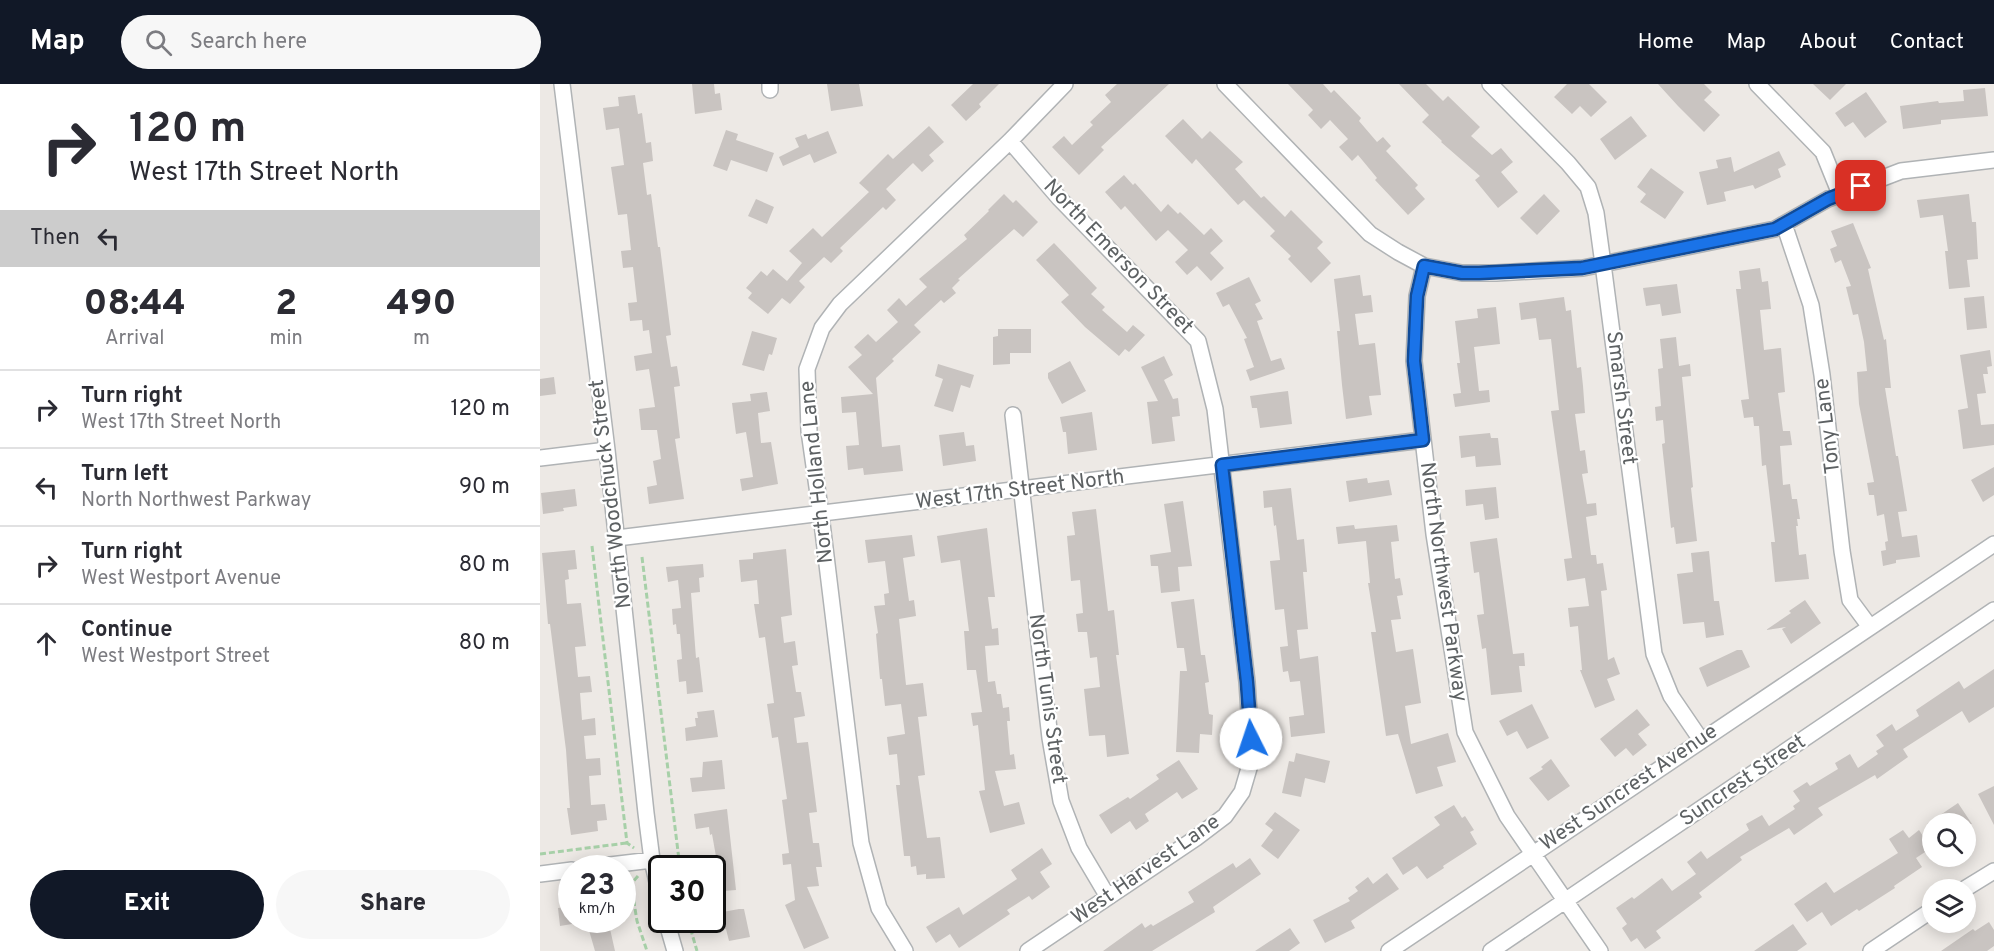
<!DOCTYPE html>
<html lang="en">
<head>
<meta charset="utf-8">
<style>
	:root { --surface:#fff; --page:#f7f7f7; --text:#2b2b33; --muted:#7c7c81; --line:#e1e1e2; --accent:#111827 }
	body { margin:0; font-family:Overpass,sans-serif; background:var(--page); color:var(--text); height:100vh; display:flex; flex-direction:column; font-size:22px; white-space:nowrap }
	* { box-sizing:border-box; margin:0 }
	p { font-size:20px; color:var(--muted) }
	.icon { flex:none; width:33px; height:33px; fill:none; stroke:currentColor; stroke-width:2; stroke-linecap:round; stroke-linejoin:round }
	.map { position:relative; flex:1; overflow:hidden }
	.details { display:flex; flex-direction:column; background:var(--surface); width:540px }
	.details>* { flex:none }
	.guide { background:#fff; color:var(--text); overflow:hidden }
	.fabs { position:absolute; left:1382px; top:729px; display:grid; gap:12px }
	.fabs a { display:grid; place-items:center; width:54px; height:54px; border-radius:50%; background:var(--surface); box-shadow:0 3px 15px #0003; font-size:30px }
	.speed { position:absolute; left:18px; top:771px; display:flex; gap:12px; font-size:30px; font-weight:700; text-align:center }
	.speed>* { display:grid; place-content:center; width:78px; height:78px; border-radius:50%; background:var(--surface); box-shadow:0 3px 15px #0003; line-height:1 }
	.speed small { font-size:15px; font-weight:400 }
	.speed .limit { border:3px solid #111; border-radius:9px; background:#fff; color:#111 }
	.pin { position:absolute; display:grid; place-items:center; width:51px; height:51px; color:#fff; margin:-26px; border-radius:12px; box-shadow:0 3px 9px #0006 }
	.me { position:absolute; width:66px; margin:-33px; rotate:356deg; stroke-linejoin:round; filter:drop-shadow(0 0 4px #0008) }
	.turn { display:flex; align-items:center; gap:21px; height:126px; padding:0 30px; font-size:27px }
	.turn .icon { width:78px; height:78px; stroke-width:2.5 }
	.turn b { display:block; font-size:42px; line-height:51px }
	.then { display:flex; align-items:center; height:57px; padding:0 30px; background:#0003; gap:12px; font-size:22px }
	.eta { display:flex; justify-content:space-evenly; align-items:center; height:102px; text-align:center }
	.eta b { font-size:36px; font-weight:800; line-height:42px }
	.button { display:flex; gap:12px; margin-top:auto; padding:12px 30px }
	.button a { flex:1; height:69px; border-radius:36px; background:var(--accent); color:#fff; font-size:24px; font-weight:800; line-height:69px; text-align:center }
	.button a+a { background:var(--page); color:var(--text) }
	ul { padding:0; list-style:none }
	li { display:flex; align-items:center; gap:18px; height:78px; padding:0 30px; border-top:2px solid var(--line) }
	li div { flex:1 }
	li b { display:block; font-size:22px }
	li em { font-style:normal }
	header { display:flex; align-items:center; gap:36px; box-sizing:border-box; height:84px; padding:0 30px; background:var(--accent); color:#fff }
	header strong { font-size:28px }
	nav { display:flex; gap:33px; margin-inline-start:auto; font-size:21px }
	.search { width:420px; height:54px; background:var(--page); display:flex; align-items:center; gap:15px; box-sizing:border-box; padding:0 21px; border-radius:33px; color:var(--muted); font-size:22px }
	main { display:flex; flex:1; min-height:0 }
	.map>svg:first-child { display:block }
	.building { fill:#c9c4c1 }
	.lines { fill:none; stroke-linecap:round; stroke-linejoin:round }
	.street-casing { stroke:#b0b3b5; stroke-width:18 }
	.path { stroke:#a7d0a8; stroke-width:3; stroke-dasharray:6 3; stroke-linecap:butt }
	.street { stroke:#fff; stroke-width:15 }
	.route-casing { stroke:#114b97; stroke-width:15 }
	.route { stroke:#1a73e8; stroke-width:10 }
	.labels { text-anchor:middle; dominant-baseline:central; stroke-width:4.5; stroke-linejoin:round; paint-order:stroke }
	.street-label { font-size:21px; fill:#5d6163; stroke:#fff }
</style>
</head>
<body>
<header>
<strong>Map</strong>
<div class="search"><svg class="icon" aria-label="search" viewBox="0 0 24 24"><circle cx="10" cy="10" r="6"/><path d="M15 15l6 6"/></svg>Search here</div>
<nav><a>Home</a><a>Map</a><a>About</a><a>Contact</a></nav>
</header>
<main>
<section class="details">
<div class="guide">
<div class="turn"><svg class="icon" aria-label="right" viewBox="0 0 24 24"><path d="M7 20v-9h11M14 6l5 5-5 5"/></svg><div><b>120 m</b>West 17th Street North</div></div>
<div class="then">Then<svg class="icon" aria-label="left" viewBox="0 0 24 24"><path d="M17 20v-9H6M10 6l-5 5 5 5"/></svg></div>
</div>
<div class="eta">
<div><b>08:44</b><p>Arrival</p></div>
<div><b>2</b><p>min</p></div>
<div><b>490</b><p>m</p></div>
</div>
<ul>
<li><svg class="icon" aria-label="right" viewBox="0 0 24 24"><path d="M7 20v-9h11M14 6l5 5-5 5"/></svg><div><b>Turn right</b><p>West 17th Street North</p></div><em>120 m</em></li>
<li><svg class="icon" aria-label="left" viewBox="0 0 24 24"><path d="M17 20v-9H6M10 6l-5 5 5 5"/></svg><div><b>Turn left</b><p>North Northwest Parkway</p></div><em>90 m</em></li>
<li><svg class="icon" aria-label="right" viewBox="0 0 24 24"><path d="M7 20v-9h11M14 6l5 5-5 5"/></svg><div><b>Turn right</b><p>West Westport Avenue</p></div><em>80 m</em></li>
<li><svg class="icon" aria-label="ahead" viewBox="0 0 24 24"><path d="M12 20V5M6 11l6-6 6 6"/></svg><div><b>Continue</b><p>West Westport Street</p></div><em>80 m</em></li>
</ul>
<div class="button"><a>Exit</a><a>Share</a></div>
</section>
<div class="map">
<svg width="1454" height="867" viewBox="0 0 1454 867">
	<rect width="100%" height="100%" fill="#ede9e5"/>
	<path class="building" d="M152,0H174L175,10L180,9L182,26L155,30Z
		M287,0H319L323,22L291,27Z
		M433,0H459L439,20L441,23L426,37L411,21Z
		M577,0H629L561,63L564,66L539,91L512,63L524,52L532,61L553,41L550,38L571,18L565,11Z
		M748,0H783L791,9L794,6L821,34L819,37L837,58L843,53L851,62L846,67L878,101L875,104L885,115L868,131L835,96L837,94L818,71L812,77L799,63L808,55L790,36L781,45L768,31L773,26Z
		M859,0H886L903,17L908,12L940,43L931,52L952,71L961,64L973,78L961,88L978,108L958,124L935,96L940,92L901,58L902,57L882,38L889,31Z
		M1027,0H1049L1067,18L1051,33L1040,22L1032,30L1014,13Z
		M1118,0H1164L1172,8L1164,16L1180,31L1164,48L1138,22Z
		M1273,0H1306L1290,16Z
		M1445,4L1448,32L1401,36V40L1363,45L1360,22L1398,17L1399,19L1424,17L1423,6Z
		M1326,8L1347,38L1325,54L1313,38L1305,43L1295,29Z
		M95,11L98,30L102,29L106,59L111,58L113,77L103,79L107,111L111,110L118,163H120L131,251L126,252L131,283L137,282L140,302L134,303L140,354L135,355L144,415L109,420L107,403L117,401L113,377L121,375L117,346H101L99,325L115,323L109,285L96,287L94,272L112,269L109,246L103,247L102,236L90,237L88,219L97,218L93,183L83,184L81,167L91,166L87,130L78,131L71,83L84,81L79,44L66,46L63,24L79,22L78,13Z
		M1091,32L1107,52L1075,76L1060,55Z
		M643,35L662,55L670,47L703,78L695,85L721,114L724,112L745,133L751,126L783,158L777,164L791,179L771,199L748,175L751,172L730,152L735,147L704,116L698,121L656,75L652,80L625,52Z
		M389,42L404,58L389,71L394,77L382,88L373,79L346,105L356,116L346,126L343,123L300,164L303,167L291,179L284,173L259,197L265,203L250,220L242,214L228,230L208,214L212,209L206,204L221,187L227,192L233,185L247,197L262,179L249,167L273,144L282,153L329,108L319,99L348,70L353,75Z
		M186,46L198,50L196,56L234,69L227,88L191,76L187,87L173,82Z
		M288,47L297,69L274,79L270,70L243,82L239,73L259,63L255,54L266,50L268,55Z
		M1239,67L1246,81L1238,85L1241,93L1215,105L1213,101L1184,108L1186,117L1167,121L1159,88L1178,84L1176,76L1191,73L1194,88Z
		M1111,84L1144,108L1125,135L1100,118L1106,110L1097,103Z
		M584,91L593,101L595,99L621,128L628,120L638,130L640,128L664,151L671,144L683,157L670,169L684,184L671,197L657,182L647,191L635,178L648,166L628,146L616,157L585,122L581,126L565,108Z
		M464,110L473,119L476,116L498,138L483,153L474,145L418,195L420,196L412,204L416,209L404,219L401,216L374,241L381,248L352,275L354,277L336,294L342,363L360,361L363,387L324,391L323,384L308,386L306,362L319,361L316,328L302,329L301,313L333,310L308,283L322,271L314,263L328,250L336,258L358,238L347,226L359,214L366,222L387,203L379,195L427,155L424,151L449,127L448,126Z
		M1004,110L1020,127L997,151L980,134Z
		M1429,110L1432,138H1436L1438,175L1427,176L1430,203L1409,205L1405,167H1408L1403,131L1380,134L1377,116Z
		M216,115L234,123L227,140L208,132Z
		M1313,139L1331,184L1328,185L1344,256L1346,255L1351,304H1345L1356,372H1358L1367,427L1358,428L1362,453L1377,451L1380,473L1356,476V479L1343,482L1341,467L1346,466L1345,458L1348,457L1344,430L1337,432L1334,411H1329L1327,399L1334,398L1319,320L1317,288L1327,287L1324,258L1318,230L1313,231L1306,203L1311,202L1301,176L1295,179L1290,165L1297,162L1291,147Z
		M514,159L557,204L551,210L565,223L562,226L587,248L593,241L605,251L589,268L585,265L579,272L545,243L521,218L529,211L496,176Z
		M1220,184L1222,198L1228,197L1231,225L1220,226L1224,266L1241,264L1245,308L1238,309L1243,347H1250L1252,361L1240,362L1243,401L1250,400L1252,415H1257L1260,435H1257L1258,442H1256L1259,471L1266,470L1269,495L1235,498L1231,458H1235L1226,381L1222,382L1219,342H1214L1213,333L1204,334L1201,316L1209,315L1196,205H1201L1199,187Z
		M820,191L823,212L831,211L833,228L815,230L819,261L835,259L841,311L829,312L832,331L806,335L802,301L797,247H800L794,195Z
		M709,193L721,217L715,220L723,235L717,237L731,277L741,274L745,285L710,297L706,286L714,283L704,255L707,254L689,220L683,223L676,209Z
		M1137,200L1141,229L1122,232L1120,220L1106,222L1103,204Z
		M1444,212L1447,244L1427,246L1424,214Z
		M1024,213L1026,227L1031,226L1037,284L1041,283L1043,302L1045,329L1035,330L1040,367L1045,366L1048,389L1042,390L1047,420L1056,419L1057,431L1046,433L1051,471H1056L1057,480L1063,479L1067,506L1061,507L1068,576L1074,573L1080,590L1067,595L1075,616L1055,624L1040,586H1042L1038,542L1030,543L1028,524L1049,522L1045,494L1027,497L1024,475L1032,474L1011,327L1019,326L1011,255L999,256L996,234L981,236L979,219Z
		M956,223L960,260L934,263L939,307L949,306L950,318L915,323L913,310L921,309L917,279H920L915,237L938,234L937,225Z
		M458,245H491V269H470V280L453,281V253L458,252Z
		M212,247L237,254L232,271L229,270L224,287L202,281Z
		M1136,253L1139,282L1150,280L1151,292L1142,293L1153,403L1151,404L1157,457L1136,460L1134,443L1131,444L1122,360L1125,359L1123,336L1116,337L1115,323L1121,322L1118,285L1123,284L1120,255Z
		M1450,266L1452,282L1447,283L1448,290H1443L1446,309L1437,310L1441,341L1454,340V361L1423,365L1418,326L1428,324L1420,271Z
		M624,272L633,291L624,296L633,315L638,314L640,332L632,333L635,357L612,360L607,318L618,317L601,283Z
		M530,277L546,307L522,320L508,294V289Z
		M398,280L434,291L430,304L421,301L413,328L394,322L403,295L395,292Z
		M14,293L16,310L0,312V295Z
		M748,307L752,340L720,344L717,324H712L710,312Z
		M227,308L230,327L218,329L221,359L231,358L238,400L202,407L200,395L213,393L206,348L196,350L192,319L211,317L210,310Z
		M552,328L557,366L528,370L526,348H523L520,333Z
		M424,348L426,362L434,361L436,377L403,382L399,351Z
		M950,349L951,354H958L961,381L936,383L935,372L921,374L919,352Z
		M1454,383V411L1443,418L1431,396Z
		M827,394L828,399L849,396L852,411L809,418L806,397Z
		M956,403L959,434L945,436L943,420L926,422L925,406Z
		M751,404L757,456L764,455L767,488H763L768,545L757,546L760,575L778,572L785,649L751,653L749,633L764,631L760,597L750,598L748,587L743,588L740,563L748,562L744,525L735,526L730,477L740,476L736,441L734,442L732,423L724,424L723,407Z
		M35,405L37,422L23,424L24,427L3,430L1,409Z
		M643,417L652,482L638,483L640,507L621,509L618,482H611L610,471L631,468L624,420Z
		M556,425L568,527L574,526L579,571H576L589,670L567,673L565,651L549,652L544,605L560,603L557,573L550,574L547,548H538L536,530L543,529L540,496L531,497L527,452L535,451L532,428Z
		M814,441L815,445L857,441L859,457L851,458L855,495L860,494L863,511L857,512L861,535L851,536L856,568L873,565L881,619L865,622L871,660L908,649L916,678L897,683L903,702L876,710L858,650L846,652L831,548H836L828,499H830L826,457L798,460L796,443Z
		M447,444L455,513H448L452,545L458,544L459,561L445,562L448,598L455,597L457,610H461L463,624L469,623L470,637H467L470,671L474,670L476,685L455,687L464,722L479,718L485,740L450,749L439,707L445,706L438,641L433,642L431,629L442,628L436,586H427L424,547H429L420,476L401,479L397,452Z
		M372,451L375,472L363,474L369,517L374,516L376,532L359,535L366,601L383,599L387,632L378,633L385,691L378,692L387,754L400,753L405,794L386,795V790L377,791L376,782L371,783L370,772H364L356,701H360L357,670L349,671L347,653L365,650L361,620L345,622L342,595H340L336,550L338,549L334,522L345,521L344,510L349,509L345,477L328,479L325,456Z
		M957,454L973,570L984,569L985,582H979L982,608L951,611L946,564L942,565L937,531L944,530L939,488L934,489L930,458Z
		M246,465L252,531L241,533L244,559L255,557L258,581L252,582L256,608H261L265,632L254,634L257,659L268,658L277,728L269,729L273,759H279L282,783H276L279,802L267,803L289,854L264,865L245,821L255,816L251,780L243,781L242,770L249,769L242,716L247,715L238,653L232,654L227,620L234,619L225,553L219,554L214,520H219L217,496L201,498L199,476L213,475V469Z
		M35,466L37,485L28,486L29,495L25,496L27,520L41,519L46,562L35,563L38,593L50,592L52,608L40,609L42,636L55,634L56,651L44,652L46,675L60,674L61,691L49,692L51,721L65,720L67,736L57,737L58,747L31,751L27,724H30L26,666L10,540H8L2,469Z
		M1169,467L1174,517H1179L1184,551L1166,554L1164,538L1143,540L1137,490L1153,488L1151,469Z
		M163,480L164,493L159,494L160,508L151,509L156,574L159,573L163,608L147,610L146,597L139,598L137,576L142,575L140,550H137L136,540L133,541L132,525L141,524L138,496L128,498L126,483Z
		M654,515L661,571H665L669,598L665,599L669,630L673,631L672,651L660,650L659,669L636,668L640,587H647L644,564H637L631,518Z
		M1265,516L1281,539L1251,560L1242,545L1246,543L1226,546L1251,529L1249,527Z
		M1197,566H1202L1210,583L1167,603L1159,584Z
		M1454,585V623L1429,639L1422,627L1363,665L1368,673L1337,695L1335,691L1278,724L1283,731L1254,751L1249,744L1200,773L1202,776L1159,809L1162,813L1116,847L1121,854L1105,865L1097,854L1091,858L1082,844L1087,840L1076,824L1092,813L1094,815L1122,794L1132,807L1156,790L1147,778L1161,767L1167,775L1209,746L1206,740L1222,731L1229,742L1255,725L1253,722L1260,717L1253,707L1267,698L1270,702L1298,685L1295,679L1310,670L1318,684L1338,670L1336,667L1344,662L1336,651L1352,640L1356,647L1379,632L1376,626L1419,597L1424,605Z
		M992,620L1009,654L987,665L977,647L967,652L959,637Z
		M1097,625L1110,641L1098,650L1107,661L1093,672L1086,664L1075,673L1060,655Z
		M174,626L178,653L146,657L145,644L156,642L155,634H158L157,628Z
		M756,669L790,677L785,699L765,694L761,713L742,709L749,677L754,678Z
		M1011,675L1030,702L1008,717L989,694L1003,685L1001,683Z
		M182,676L185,705L152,708L150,694L162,693L163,678Z
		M639,676L658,705L642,715L637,708L605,730L609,737L596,746L590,737L571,750L559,731L588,713L590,715L619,695L616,691Z
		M1454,702V741L1438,710Z
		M1418,719L1432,740H1387Z
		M914,721L922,734L925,732L934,746L930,748L937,760L903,782L904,784L887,795L877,782L863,791L852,774L900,741L894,733Z
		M187,725L196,806L172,808L173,785H176L177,778L172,750L170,751L169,743L156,745L154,730Z
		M735,728L760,746L738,775L721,762L733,746L725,740Z
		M1363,746L1369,754L1379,746L1391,764L1376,774L1382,783L1354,802L1355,804L1319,827L1317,825L1291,842L1282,828L1267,838L1254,820L1286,798L1294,809L1358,769L1349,755Z
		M502,764L512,780L500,788L510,803L492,816L489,812L467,826L470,830L419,864L410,850L396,859L386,843L419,823L423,831L477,795L471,786Z
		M710,774L721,790L673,823L675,828L612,867H563L602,839L605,844L611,840L613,842L654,818L648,808L693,779L696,784Z
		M847,789L859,805L811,837L815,844L785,859L773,836L810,817L808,814L818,807L815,803L828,793L833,800Z
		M32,822V840L20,842L18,824Z
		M199,825H204L210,853L189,857L186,845L172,848L171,836H172V830Z
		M46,836H68L75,867H55Z
		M1449,838L1454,846V862L1447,867H1401L1433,845L1435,847Z
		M1253,840L1267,860L1257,867H1214Z
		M750,844L760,859L749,867H715Z"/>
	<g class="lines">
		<defs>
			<path id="street" d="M22,0L67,366L106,729L112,776L122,820
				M230,0V6
				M685,0L830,150L858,168L884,182L922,189H956L1043,184L1235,145L1288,115L1361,87L1454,76
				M950,0L1028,79L1048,103L1056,129L1063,180L1114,570L1131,612L1161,656
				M1217,0L1283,68L1300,110
				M470,57L519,114L658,257L675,325L707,598L712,674L702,708L685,732L656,754L488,867
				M1244,140L1271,221L1282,291L1302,467L1310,516L1330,543
				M884,182L877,212L874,277L894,450L925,648L967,732L1060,867
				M473,331L510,654L521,717L539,764L568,813
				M0,374L67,366
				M77,454L883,356
				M45,784L112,776
				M0,790L32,786
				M1423,806L1454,787
				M126,836L135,867
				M365,867L339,824L321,759L281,431L269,347L267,285L282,244L300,220L470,57L525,0
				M849,867L1454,460
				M951,867L1454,526
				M1331,867L1392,826"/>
		</defs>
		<use href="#street" class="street-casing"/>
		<path class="path" d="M52,462L87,759L94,764
			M102,473L140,784
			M0,770L87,759
			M98,792L91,800L97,837L107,867
			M148,836L157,867"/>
		<use href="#street" class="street"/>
	</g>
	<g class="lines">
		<defs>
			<path id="route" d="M711,655L707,598L682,381L883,356L874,277L877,212L884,182L922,189H939L1042,184L1235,145L1288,115L1321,102"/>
		</defs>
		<use href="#route" class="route-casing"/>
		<use href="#route" class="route"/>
	</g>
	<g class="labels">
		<g class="street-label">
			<text transform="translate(578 173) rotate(46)">North Emerson Street</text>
			<text transform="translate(1081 314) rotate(83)">Smarsh Street</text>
			<text transform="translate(1288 342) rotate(-97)">Tony Lane</text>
			<text transform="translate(277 388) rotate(-96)">North Holland Lane</text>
			<text transform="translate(480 406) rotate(-7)">West 17th Street North</text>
			<text transform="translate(71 410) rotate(-97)">North Woodchuck Street</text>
			<text transform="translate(903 498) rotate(82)">North Northwest Parkway</text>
			<text transform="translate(507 615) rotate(82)">North Tunis Street</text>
			<text transform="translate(1203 697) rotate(-34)">Suncrest Street</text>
			<text transform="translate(1089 704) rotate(-34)">West Suncrest Avenue</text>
			<text transform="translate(606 786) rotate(-35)">West Harvest Lane</text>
		</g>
	</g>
</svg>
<div class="fabs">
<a><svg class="icon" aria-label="search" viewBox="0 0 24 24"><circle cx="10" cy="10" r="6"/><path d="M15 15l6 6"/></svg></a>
<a><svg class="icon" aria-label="layers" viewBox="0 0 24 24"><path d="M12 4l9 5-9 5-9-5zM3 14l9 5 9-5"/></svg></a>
</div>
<div class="speed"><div>23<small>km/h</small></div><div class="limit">30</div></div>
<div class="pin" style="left:1321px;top:102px;background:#d93025"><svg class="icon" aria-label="arrive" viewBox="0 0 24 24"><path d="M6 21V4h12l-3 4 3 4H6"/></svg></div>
<svg class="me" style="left:711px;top:655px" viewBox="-20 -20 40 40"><circle r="19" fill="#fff"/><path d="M0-13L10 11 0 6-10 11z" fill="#1a73e8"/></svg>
</div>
</main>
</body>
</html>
